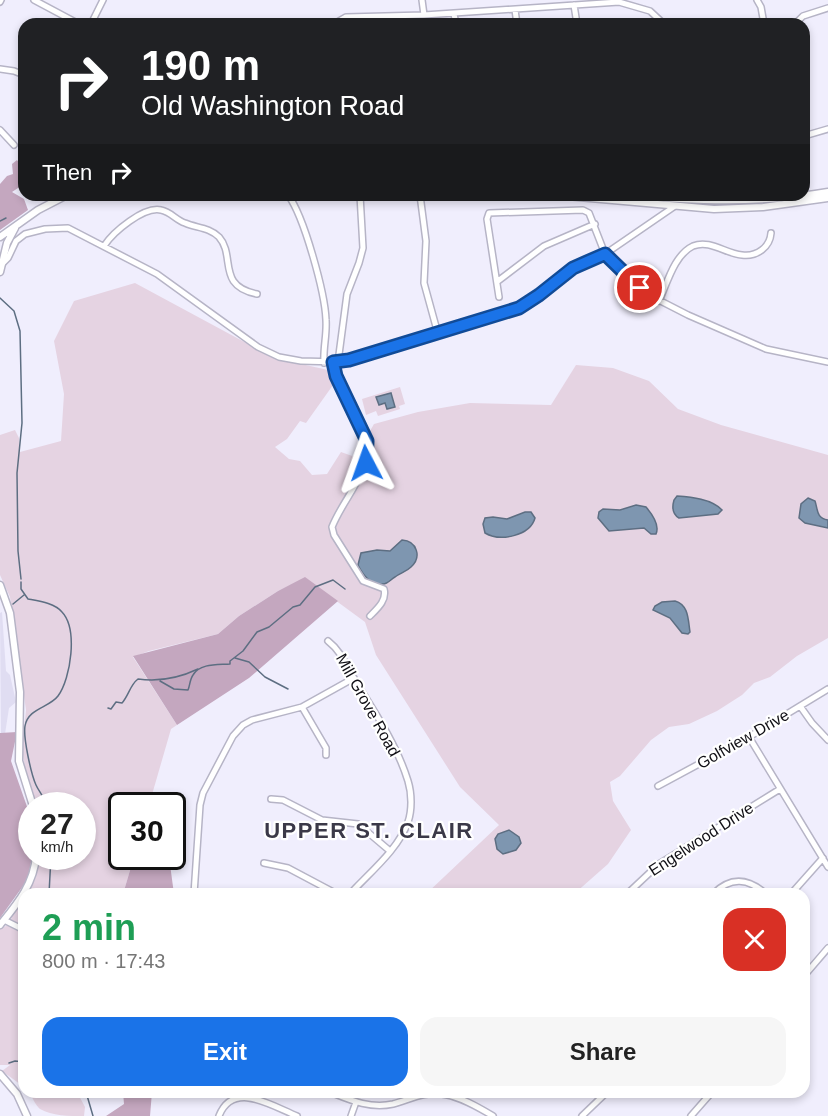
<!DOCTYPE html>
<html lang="en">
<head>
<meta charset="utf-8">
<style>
	:root { --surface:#fff; --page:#f6f6f6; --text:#222; --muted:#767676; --accent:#1a73e8 }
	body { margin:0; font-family:Helvetica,sans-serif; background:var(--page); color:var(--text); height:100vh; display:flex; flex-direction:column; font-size:22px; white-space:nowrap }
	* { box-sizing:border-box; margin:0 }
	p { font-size:20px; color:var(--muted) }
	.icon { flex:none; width:33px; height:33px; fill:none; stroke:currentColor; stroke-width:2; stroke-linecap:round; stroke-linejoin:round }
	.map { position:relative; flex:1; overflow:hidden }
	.panel { position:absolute; left:18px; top:888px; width:792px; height:210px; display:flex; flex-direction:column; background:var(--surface); border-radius:18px; box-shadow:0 3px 9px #0003 }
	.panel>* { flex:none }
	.banner { position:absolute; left:18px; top:18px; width:792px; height:183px; border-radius:18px; box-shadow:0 3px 9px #0003; background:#202124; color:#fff; overflow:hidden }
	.speed { position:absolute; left:18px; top:792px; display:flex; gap:12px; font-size:30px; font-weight:700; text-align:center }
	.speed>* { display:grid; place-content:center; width:78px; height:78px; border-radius:50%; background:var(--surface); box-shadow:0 3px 9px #0003; line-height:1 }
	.speed small { font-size:15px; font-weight:400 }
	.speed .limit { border:3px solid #111; border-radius:9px; background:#fff; color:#111 }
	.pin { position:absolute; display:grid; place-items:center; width:51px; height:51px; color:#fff; margin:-26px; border:3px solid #fff; border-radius:50%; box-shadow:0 2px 6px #0007 }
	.me { position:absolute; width:66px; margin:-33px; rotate:356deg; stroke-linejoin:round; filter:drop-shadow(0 0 4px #0008) }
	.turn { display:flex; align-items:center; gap:21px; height:126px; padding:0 24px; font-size:27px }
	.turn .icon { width:78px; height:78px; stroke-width:2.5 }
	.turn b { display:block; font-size:42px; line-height:51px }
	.then { display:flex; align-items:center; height:57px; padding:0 24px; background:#0003; gap:12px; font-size:22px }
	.round { display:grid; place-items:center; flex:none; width:63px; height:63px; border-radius:18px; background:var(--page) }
	.head { display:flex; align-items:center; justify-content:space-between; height:102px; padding:0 24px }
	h1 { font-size:36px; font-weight:700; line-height:45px; color:#1e9e55 }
	.primary-button { display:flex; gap:12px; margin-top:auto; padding:12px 24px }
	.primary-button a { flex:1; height:69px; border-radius:18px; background:var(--accent); color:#fff; font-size:24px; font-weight:700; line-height:69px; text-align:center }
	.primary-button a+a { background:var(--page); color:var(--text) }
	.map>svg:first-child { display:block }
	.built { fill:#e0ddf2 }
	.green { fill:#e5d3e2 }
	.forest { fill:#c4a7bf }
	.water { fill:#7e96b0; stroke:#5d6e82; stroke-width:1.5 }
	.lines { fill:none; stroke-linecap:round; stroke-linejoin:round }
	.stream { stroke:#5d6e82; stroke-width:1.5 }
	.minor-casing { stroke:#b6b4c6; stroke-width:8 }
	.major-casing { stroke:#b6b4c6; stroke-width:9 }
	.minor { stroke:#fff; stroke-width:5 }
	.major { stroke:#fff; stroke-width:6 }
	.route-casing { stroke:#114b97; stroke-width:15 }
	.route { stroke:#1a73e8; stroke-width:10 }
	.labels { text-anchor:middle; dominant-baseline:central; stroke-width:4.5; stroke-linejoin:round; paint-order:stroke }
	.street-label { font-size:16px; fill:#100f15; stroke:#fff }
	.district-label { font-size:22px; font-weight:bold; letter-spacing:1.5px; fill:#3b3948; stroke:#fff }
</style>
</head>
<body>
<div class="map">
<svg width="828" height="1116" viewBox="0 0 828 1116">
	<rect width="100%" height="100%" fill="#f0eefd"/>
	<path class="built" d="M2,612L6,671L10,675L16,702L9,708L5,734H1L0,613Z"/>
	<path class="green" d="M135,283L274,358L328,370L333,385L306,423L300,421L287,439L275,447L289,459L300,461L312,475L327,474L341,452L355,457L374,424L418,412L470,403L551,405L576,365L613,368L649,381L678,409L721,425L828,455V638L797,656L770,677L754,683L742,695L717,711L689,724L669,727L651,740L620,776L610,782L613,801L631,830L608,864L574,894H426L499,825L460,787L376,655L365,622L305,578L278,591L239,616L218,634L149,651L133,657L177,725L171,729L149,805L122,806V856L134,857L123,894H27L36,877L39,857L82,856V806L36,805L26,775L22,748L26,710L10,597L0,575V435L15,430L19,438L20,452L61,441L64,394L54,341L74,301Z
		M400,387L405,404L399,406L400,409L378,416L376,411L366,415L362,399Z
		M24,897V927L11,921L12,913Z
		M8,925L24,932V1065L19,1066L24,1067V1087L2,1071L10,1065H0V929Z
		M28,1092H77L85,1107L84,1116C69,1116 52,1116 40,1109C35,1105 33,1097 28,1092Z"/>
	<path class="forest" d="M17,160L24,169V184L12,192L24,199L28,210L0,230V184L7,176L13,174L12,164Z
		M305,577L338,601L249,678L177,725L133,656L218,634L239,616L278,591Z
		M17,732L11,761L31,818L32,857L28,879L0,918V733Z
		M134,857H169L174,894H123Z
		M123,1092H152L150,1116H106L124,1104Z"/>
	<path class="water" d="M391,393L395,407L387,409L385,403L379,405L376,397Z
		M677,496C691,497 712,499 722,510L718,514L679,518C672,514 672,507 674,500Z
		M808,498L815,501C818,510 816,518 828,520V528L805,523L799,518L801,504Z
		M636,505L646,507C652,514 660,525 656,534H651L644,528L609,531L598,518L599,512L603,509L620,510Z
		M525,512H531L535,518C530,536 500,542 485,533L483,524L485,518L493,517L507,519Z
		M402,540C417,541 422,557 411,567C406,572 400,573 395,577C391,579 388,584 383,584C371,586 363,575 358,565L361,553L377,550L390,551Z
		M675,601C689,605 688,620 690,632L688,634L682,633L670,618L653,610L655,606L662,602Z
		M509,830L519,837L521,843L516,850L503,854L497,849L495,839L498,834Z"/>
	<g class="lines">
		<path class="stream" d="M0,221L6,218
			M0,298L14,311L20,331L22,423L17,473L18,551L21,579
			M21,582V589L28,599C39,601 55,603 62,612C78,629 71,678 58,696C49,708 28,708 25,726C23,737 31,774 36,785C39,792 45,797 46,806
			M13,604L24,595
			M235,658L249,662L265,677L288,689
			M160,681L174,689L188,690C190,685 190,679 193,675C200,663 218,665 230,664V661L243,651L257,632L269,627L293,607L300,605L315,587L333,580L345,589
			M108,708L111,709L116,702L122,703C129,695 130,685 138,679C159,682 179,678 198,669
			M49,894L51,856
			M9,1063L15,1061L24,1062
			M86,1092L93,1116"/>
		<defs>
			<path id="minor" d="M34,0L79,24
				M422,0L424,15
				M757,0L761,7L764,24
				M0,2L1,0
				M574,5L577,24
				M515,10L517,24
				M454,14L456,24
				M91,24L103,0
				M334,24L346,17L424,15L619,2L650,11L664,24
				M795,24L803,16L828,8
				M0,69L14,71L24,75
				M0,130L14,145
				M804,136L828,129
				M288,195C304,216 325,293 326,320C327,335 323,348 324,363
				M420,195L426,241L424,283L438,334
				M104,246C113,232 144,206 161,210C171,212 176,220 185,223C196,228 209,227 219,237C236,256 216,286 257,294
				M2,264L8,258L16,241L25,234L45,229L68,228L157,274L258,347L279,357L301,361L338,362L438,334L519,308L539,295L562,276L605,254L675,206
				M498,281L544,246L595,224
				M499,297L487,219L489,213L583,210L589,213L605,254L647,294L688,315L766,349L828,362
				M659,301C667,284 674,255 693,246C710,239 726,254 742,255C757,257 770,247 771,233
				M333,362L336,376L367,441C369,476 344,497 332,527L334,535L363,581L384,589C387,600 378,608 370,616
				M338,362L347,294L359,263L363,248L360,195
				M328,641C341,651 346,665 354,679C374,711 397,745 408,781C412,794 412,810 408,822C398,850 369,873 350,894
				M800,706L812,723L828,740
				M302,707L326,748V755
				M749,737L828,867
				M658,786L749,737L828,689
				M271,799L283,800L322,820L358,824L390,851
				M264,863L288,868L337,894
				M194,894L200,805L203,793L233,736L243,725L252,720L302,707L354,678
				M627,894L659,864L780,789
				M713,894C731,876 748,878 766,894
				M791,894L823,858
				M4,920L24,930
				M804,976L828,948
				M330,1092C350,1100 370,1109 393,1104C409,1100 425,1091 442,1094C459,1096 478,1107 493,1116
				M219,1116C233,1080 272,1106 297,1116
				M351,1116L356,1102
				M582,1116L607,1092
				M691,1116L712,1092"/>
			<path id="major" d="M556,195L714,209L763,207L828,198
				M624,195C693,201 759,204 828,192
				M0,237L38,210L67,195
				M0,272L7,243L15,228
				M0,585L10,613L20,692L19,761L33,806
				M0,925C17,904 34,884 36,856
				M0,1074L17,1094L27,1116"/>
		</defs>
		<use href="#minor" class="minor-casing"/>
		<use href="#major" class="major-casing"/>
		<use href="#minor" class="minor"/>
		<use href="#major" class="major"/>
	</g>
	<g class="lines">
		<defs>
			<path id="route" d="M366,463L367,441L336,376L333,362L349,360L519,308L539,295L573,268L605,254L640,288"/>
		</defs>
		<use href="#route" class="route-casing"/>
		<use href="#route" class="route"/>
	</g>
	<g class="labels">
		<g class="street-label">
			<text transform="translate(368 705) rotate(61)">Mill Grove Road</text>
			<text transform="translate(743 739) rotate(-30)">Golfview Drive</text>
			<text transform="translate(701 839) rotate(-33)">Engelwood Drive</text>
		</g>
		<g class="district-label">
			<text x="369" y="830">UPPER ST. CLAIR</text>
		</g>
	</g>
</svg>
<div class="speed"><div>27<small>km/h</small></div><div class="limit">30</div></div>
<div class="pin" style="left:640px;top:288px;background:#d93025"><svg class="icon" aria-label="arrive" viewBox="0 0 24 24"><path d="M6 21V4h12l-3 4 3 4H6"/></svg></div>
<svg class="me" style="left:366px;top:463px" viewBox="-20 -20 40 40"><path d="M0-17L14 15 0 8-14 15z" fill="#1a73e8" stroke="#fff" stroke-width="4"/></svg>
<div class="banner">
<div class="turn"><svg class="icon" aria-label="right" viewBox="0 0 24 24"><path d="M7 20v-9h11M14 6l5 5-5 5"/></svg><div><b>190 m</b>Old Washington Road</div></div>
<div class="then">Then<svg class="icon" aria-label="right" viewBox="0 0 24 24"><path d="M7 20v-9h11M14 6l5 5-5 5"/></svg></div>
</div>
<section class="panel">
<div class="head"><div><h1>2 min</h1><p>800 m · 17:43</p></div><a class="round" style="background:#d93025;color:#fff"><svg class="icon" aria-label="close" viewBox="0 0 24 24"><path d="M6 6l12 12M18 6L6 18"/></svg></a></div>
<div class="primary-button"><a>Exit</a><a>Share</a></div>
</section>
</div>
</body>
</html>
